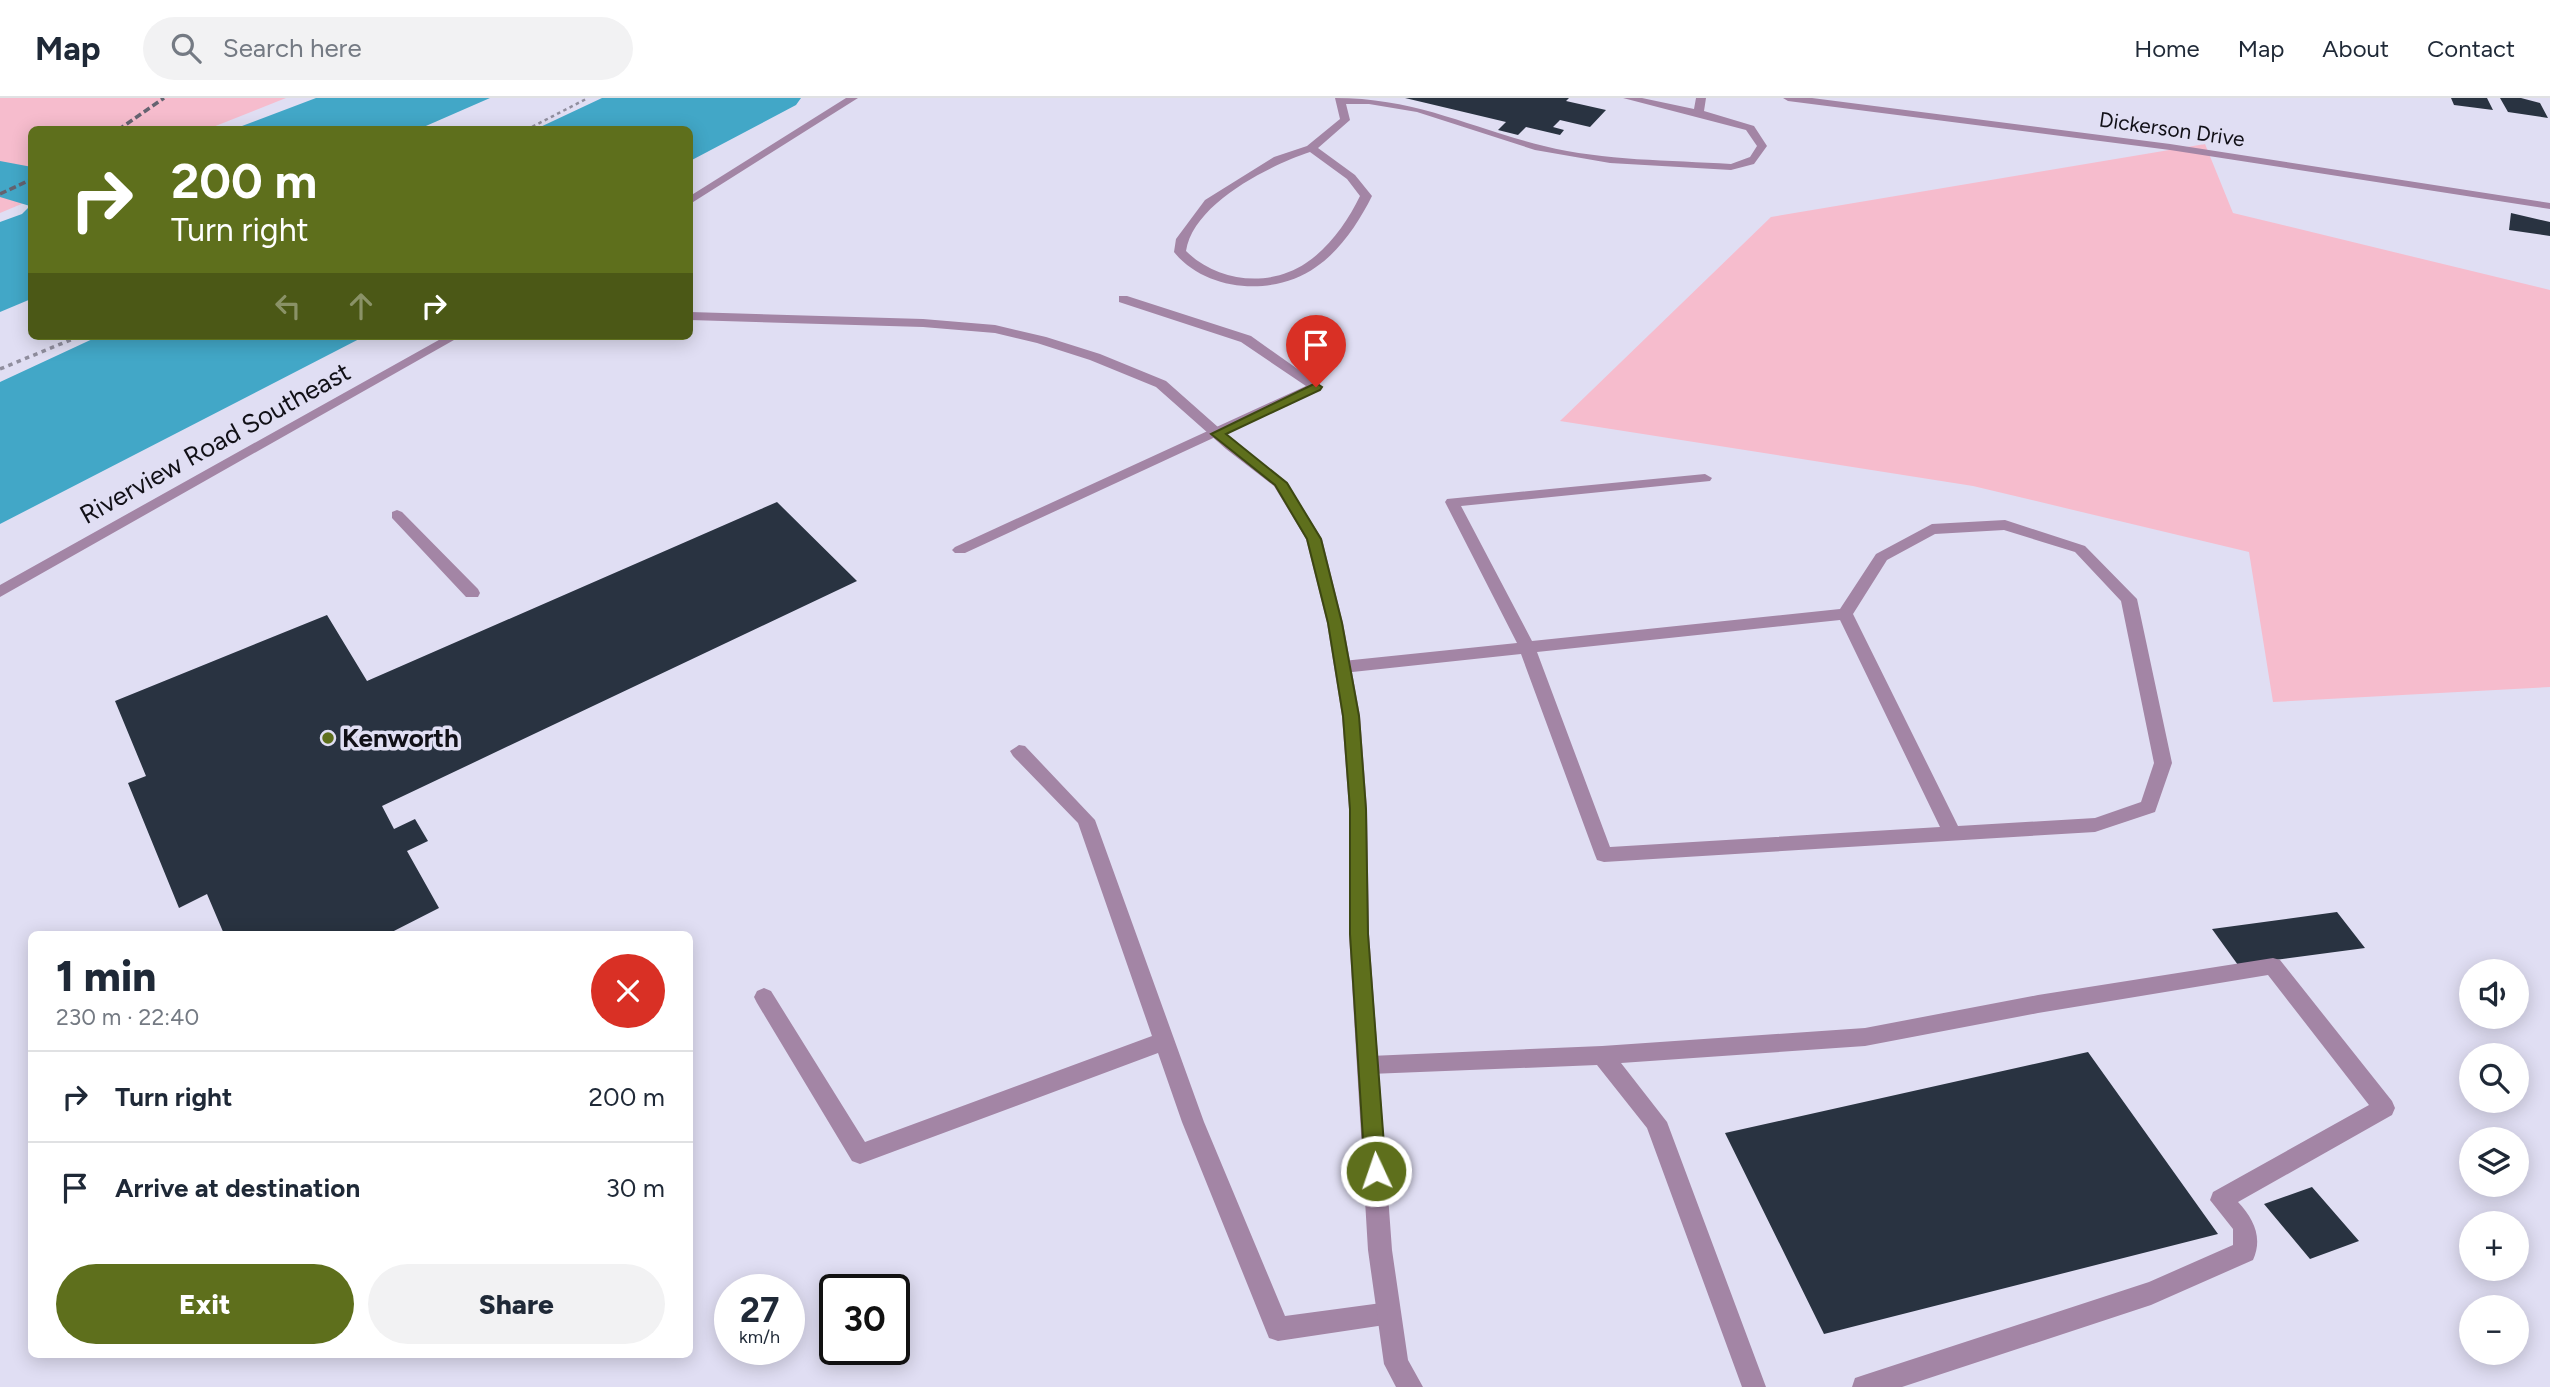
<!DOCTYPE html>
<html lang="en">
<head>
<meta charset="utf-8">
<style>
	:root { --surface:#fff; --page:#f2f2f3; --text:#1f2937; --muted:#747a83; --line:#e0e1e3; --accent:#5e6f1c }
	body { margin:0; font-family:Figtree,sans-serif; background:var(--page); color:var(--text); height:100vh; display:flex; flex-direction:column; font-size:26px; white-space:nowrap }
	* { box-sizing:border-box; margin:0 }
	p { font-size:23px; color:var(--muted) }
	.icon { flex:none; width:38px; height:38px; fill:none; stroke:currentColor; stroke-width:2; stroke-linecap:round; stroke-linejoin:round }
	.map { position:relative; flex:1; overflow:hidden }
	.details { position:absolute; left:28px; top:833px; width:665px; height:427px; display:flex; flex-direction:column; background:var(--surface); border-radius:10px; box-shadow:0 4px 18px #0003 }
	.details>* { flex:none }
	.top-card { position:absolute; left:28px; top:28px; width:665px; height:214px; border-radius:10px; box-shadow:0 4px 18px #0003; background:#5e6f1c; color:#fff; overflow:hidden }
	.controls { position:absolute; left:2459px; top:861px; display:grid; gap:14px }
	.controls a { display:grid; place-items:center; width:70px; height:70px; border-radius:50%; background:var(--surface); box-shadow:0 4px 18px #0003; font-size:35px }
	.speed { position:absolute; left:714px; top:1176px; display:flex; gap:14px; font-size:35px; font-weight:700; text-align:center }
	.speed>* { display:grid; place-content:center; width:91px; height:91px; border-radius:50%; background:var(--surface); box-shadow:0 4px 18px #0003; line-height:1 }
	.speed small { font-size:18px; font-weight:400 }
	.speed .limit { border:4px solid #111; border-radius:10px; background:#fff; color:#111 }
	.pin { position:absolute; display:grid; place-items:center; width:60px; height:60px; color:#fff; margin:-72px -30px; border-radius:50% 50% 50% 0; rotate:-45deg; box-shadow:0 0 7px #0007 }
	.pin .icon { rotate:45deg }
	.me { position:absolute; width:77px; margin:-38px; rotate:357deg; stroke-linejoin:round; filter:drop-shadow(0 0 5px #0008) }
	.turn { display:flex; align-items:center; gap:24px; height:147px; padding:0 28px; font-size:32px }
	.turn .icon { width:91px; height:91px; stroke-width:2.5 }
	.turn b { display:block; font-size:49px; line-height:60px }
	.lanes { display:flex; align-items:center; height:66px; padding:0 28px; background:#0003; justify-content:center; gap:35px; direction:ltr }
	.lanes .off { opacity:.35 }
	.round { display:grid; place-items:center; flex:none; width:74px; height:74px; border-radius:37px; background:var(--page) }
	.overview { display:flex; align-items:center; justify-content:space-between; height:119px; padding:0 28px }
	h1 { font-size:42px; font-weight:800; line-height:52px }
	.action { display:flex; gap:14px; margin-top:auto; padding:14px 28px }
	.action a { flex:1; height:80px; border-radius:42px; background:var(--accent); color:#fff; font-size:28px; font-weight:800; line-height:80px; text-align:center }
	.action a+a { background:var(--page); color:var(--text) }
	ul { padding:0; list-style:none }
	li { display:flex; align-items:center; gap:21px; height:91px; padding:0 28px; border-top:2px solid var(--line) }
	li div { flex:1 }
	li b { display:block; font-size:26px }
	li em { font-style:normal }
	header { display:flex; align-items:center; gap:42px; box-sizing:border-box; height:98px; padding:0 35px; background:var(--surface); border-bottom:2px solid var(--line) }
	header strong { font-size:33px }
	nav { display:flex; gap:38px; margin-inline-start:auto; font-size:24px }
	.search { width:490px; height:63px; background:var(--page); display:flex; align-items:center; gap:18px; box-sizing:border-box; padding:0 24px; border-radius:38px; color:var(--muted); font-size:26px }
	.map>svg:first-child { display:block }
	.green { fill:#f6bccd }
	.water { fill:#42a7c7 }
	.building { fill:#293341 }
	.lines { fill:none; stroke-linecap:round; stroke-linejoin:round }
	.path-far1 { stroke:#908e9e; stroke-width:2.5; stroke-dasharray:3.5 3.5; stroke-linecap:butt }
	.path { stroke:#908e9e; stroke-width:3.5; stroke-dasharray:4.5 4.5; stroke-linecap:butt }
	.service { fill:#a385a5; fill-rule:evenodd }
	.minor { fill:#a385a5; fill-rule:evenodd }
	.tertiary { fill:#a385a5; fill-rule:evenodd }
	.rail { stroke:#656370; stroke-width:3.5; stroke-dasharray:7 3.5; stroke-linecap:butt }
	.route { fill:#5e6f1c; stroke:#3d4812; stroke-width:2 }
	.poi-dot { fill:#5e6f1c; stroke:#e0def3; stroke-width:2.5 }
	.labels { text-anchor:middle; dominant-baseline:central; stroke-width:7; stroke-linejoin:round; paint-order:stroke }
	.far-street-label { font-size:21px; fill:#111017; stroke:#e0def3 }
	.street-label { font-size:26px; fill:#111017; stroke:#e0def3 }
	.poi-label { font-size:26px; font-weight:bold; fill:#111017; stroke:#e0def3; text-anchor:start }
</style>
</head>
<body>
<header>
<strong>Map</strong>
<div class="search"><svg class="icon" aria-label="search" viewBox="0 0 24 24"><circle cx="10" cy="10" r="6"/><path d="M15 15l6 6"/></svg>Search here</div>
<nav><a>Home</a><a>Map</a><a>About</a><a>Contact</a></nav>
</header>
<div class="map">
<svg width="2550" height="1289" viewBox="0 0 2550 1289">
	<rect width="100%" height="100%" fill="#e0def3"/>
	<path class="green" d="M0,0H286L208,31L32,32L31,102L0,115Z
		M2205,46L2233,115L2550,192V589L2273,604L2249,454L1973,388L1560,323L1771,119Z"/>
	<path class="water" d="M316,0H490L419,31H234Z
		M602,0H801L796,7L690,63V32L536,31Z
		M0,63L32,69L31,201L0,214V124L22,116L30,108L0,99Z
		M99,238H365L0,426V284Z"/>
	<path class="building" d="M1405,0H1569L1566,3L1606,12L1590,29L1560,22L1553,29L1564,32L1560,37L1526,29L1518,37L1498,32L1506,24Z
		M2451,0H2487L2493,12L2454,7Z
		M2500,0H2521L2540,5L2548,20L2508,14Z
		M2511,115L2550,124V138L2509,132Z
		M777,404L857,483L382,708L394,731L415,721L428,743L407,753L439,810L388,836H224L207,796L179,810L128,685L146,678L115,603L327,517L367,583Z
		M2337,814L2365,850L2238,867L2212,831Z
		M2088,954L2218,1136L1824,1236L1725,1035Z
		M2312,1089L2359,1143L2310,1161L2264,1106Z"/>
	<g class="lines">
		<path class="path-far1" d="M526,32L588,0"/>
		<path class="path" d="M0,271L80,238"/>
		<path class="service" d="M1335,0C1417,0 1467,29 1544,48C1605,63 1669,62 1731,66L1750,59L1757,48L1746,32L1623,0H1642L1694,11L1696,0H1706L1704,13L1754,28L1767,48L1754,66L1731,72L1610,65L1535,52L1417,14L1369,6H1346L1350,22L1318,50L1355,77L1372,98C1359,124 1340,153 1316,169C1275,199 1206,194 1174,154L1176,141L1205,102L1274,59L1307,48L1340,21ZM1310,54L1347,81L1360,98C1348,123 1329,150 1306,165C1269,190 1217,184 1186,153C1193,106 1268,68 1310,54Z
			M1119,198H1127L1251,238L1323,289L965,455H955L952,452L955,449L1306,288L1241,244L1119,204Z
			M1705,376L1712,380L1710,383L1461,408L1532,543L1840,511L1876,456L1932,426L2005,422L2085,448L2137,501L2172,665L2155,714L2095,734L1604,764L1597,762L1595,757L1521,556L1343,575L1335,569L1343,563L1517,545L1445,404L1447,401ZM2004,432L2075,454L2121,503L2154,665L2141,704L2095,720L1958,728L1853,516L1887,462L1935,436ZM1840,522L1940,729L1610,749L1537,554Z
			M397,412L402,414L478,491L480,495L478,499H466L392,420V414Z
			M1019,647L1025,648L1095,722L1204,1024L1285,1218L1389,1204L1398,1207L1401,1216L1398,1225L1278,1243L1269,1240L1182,1024L1158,955L860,1066L852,1063L757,905L754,899L757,893L764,890L771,893L865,1044L1152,938L1078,725L1013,658L1010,653Z
			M2273,860L2280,862L2392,1003L2395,1010L2392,1017L2238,1104C2254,1121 2263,1140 2253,1162L2151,1207L1902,1289H1852L1855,1280L1864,1277L2149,1184L2233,1147V1131L2210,1102L2213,1094L2369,1007L2268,877L2038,915L1865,948L1621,965L1667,1024L1766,1289H1742L1647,1030L1597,967L1370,976L1362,974L1359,967L1362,960L1370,958L1602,948L1865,930L2038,897Z"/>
		<path class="minor" d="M1783,0H1812L2170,46L2550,105V111L2170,52L1788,3Z
			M690,214L923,221L995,227L1046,239L1100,256L1166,283L1236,345L1287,385L1322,441L1343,525L1360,618L1367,711L1369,836L1392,1152L1408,1262L1423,1289H1396L1384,1266L1368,1152L1349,836V711L1342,618L1327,525L1306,441L1274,388L1226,351L1156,289L1090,262L1037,245L995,235L923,229L690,222Z"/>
		<path class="tertiary" d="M846,0H858L690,106V98Z
			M446,238H461L0,499V487Z"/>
		<path class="rail" d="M118,32L164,0
			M0,96L32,81"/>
	</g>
	<path class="route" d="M1316,285L1322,289L1320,292L1226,336L1287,385L1321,441L1342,525L1359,618L1366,711L1368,836L1386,1073L1383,1080L1376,1082L1368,1080L1365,1073L1350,836V711L1343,618L1328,525L1307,441L1275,387L1211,336Z"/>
	<circle class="poi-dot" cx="328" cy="640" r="7"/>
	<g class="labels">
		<g class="far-street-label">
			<text transform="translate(2172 31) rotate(8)">Dickerson Drive</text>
		</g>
		<g class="street-label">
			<text transform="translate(215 345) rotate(-29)">Riverview Road Southeast</text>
		</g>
		<g class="poi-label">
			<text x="342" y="640">Kenworth</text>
		</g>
	</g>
</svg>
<div class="controls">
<a><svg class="icon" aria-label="sound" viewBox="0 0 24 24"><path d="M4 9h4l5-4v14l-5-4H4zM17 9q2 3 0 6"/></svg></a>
<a><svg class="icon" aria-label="search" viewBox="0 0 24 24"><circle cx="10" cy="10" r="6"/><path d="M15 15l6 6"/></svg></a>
<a><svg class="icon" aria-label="layers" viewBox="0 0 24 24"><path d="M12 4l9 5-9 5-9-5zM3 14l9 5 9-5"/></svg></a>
<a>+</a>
<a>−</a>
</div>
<div class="speed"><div>27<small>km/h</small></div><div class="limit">30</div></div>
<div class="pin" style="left:1316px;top:289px;background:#d93025"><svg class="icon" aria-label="arrive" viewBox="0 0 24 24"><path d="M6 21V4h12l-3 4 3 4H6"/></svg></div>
<svg class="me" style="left:1376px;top:1073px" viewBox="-20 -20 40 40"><circle r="17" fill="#5e6f1c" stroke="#fff" stroke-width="3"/><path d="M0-11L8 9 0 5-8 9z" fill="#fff"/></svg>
<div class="top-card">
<div class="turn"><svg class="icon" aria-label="right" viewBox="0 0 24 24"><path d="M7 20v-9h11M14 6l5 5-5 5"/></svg><div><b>200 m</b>Turn right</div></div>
<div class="lanes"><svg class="icon off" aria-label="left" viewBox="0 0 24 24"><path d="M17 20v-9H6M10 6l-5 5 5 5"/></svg><svg class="icon off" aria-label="ahead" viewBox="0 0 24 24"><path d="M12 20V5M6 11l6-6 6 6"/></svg><svg class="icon" aria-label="right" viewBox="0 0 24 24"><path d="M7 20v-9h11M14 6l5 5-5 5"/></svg></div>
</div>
<section class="details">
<div class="overview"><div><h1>1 min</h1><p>230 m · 22:40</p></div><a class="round" style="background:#d93025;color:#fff"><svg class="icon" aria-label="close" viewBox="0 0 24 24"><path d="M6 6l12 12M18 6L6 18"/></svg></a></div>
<ul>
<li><svg class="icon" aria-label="right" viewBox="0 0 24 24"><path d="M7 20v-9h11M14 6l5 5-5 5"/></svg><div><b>Turn right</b></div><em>200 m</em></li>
<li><svg class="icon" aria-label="arrive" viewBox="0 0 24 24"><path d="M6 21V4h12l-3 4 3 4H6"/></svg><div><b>Arrive at destination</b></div><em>30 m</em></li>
</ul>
<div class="action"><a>Exit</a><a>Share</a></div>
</section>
</div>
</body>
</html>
